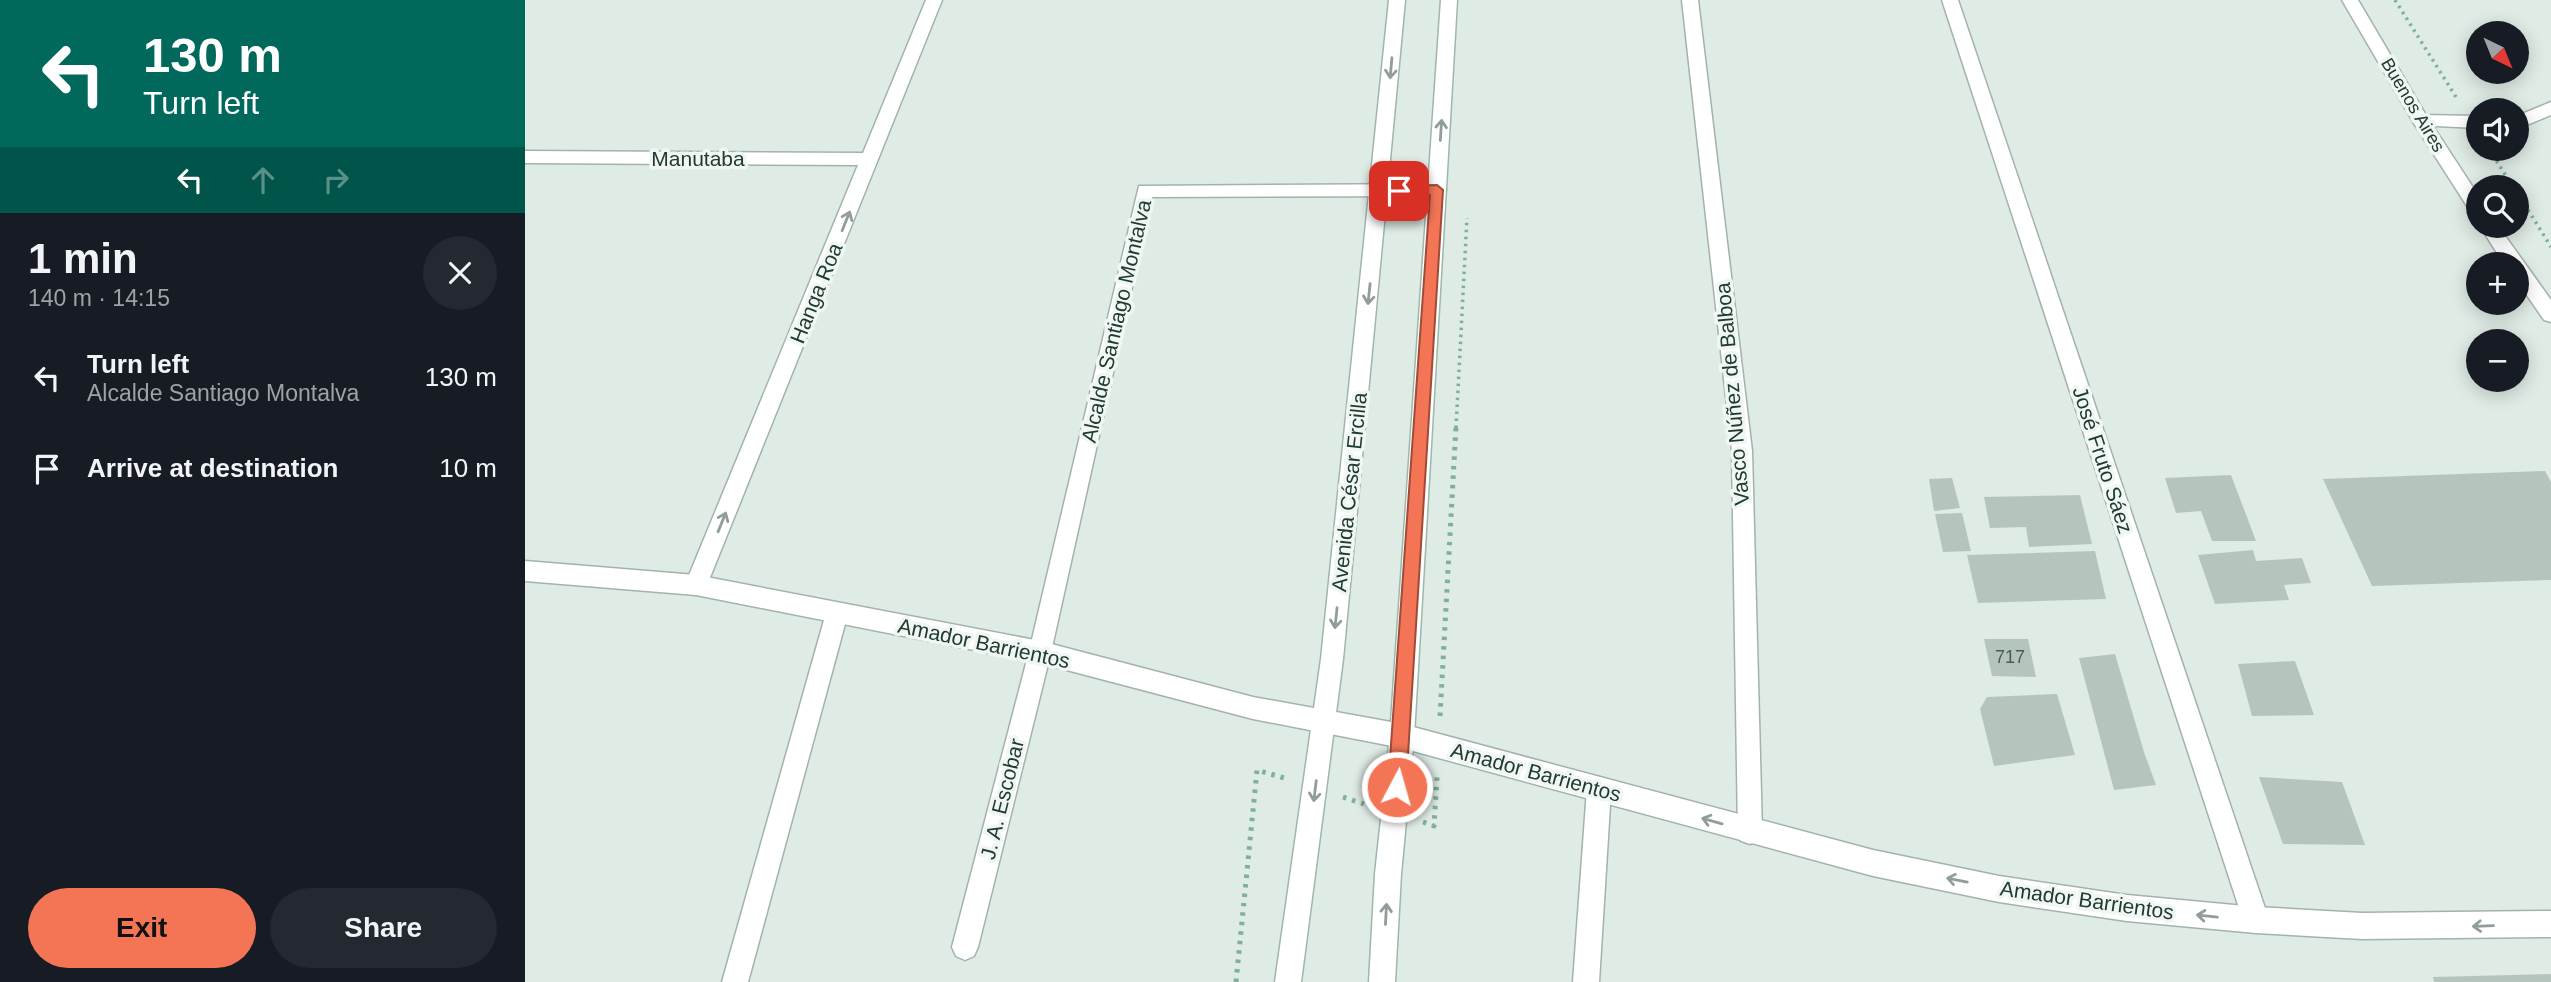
<!DOCTYPE html>
<html lang="en">
<head>
<meta charset="utf-8">
<style>
	:root { --surface:#171b24; --page:#242831; --text:#f1f3f6; --muted:#9ea1a6; --accent:#f37555 }
	body { margin:0; font-family:Helvetica,sans-serif; background:var(--page); color:var(--text); height:100vh; display:flex; flex-direction:column; font-size:26px; white-space:nowrap }
	* { box-sizing:border-box; margin:0 }
	p { font-size:23px; color:var(--muted) }
	.icon { flex:none; width:38px; height:38px; fill:none; stroke:currentColor; stroke-width:2; stroke-linecap:round; stroke-linejoin:round }
	.map { position:relative; flex:1; overflow:hidden }
	.side { display:flex; flex-direction:column; background:var(--surface); width:525px }
	.side>* { flex:none }
	.guide { background:#00695c; color:#fff; overflow:hidden }
	.needle { width:46px; rotate:137deg }
	.buttons { position:absolute; left:1941px; top:21px; display:grid; gap:14px }
	.buttons a { display:grid; place-items:center; width:63px; height:63px; border-radius:50%; background:var(--surface); box-shadow:0 4px 18px #0003; font-size:35px }
	.pin { position:absolute; display:grid; place-items:center; width:60px; height:60px; color:#fff; margin:-30px; border-radius:14px; box-shadow:0 4px 10px #0006 }
	.me { position:absolute; width:77px; margin:-38px; rotate:6deg; stroke-linejoin:round; filter:drop-shadow(0 0 5px #0008) }
	.turn { display:flex; align-items:center; gap:24px; height:147px; padding:0 28px; font-size:32px }
	.turn .icon { width:91px; height:91px; stroke-width:2.5 }
	.turn b { display:block; font-size:49px; line-height:60px }
	.lanes { display:flex; align-items:center; height:66px; padding:0 28px; background:#0003; justify-content:center; gap:35px; direction:ltr }
	.lanes .off { opacity:.35 }
	.round { display:grid; place-items:center; flex:none; width:74px; height:74px; border-radius:37px; background:var(--page) }
	.overview { display:flex; align-items:center; justify-content:space-between; height:119px; padding:0 28px }
	h1 { font-size:42px; font-weight:700; line-height:52px }
	.button { display:flex; gap:14px; margin-top:auto; padding:14px 28px }
	.button a { flex:1; height:80px; border-radius:42px; background:var(--accent); color:#111; font-size:28px; font-weight:700; line-height:80px; text-align:center }
	.button a+a { background:var(--page); color:var(--text) }
	ul { padding:0; list-style:none }
	li { display:flex; align-items:center; gap:21px; height:91px; padding:0 28px }
	li div { flex:1 }
	li b { display:block; font-size:26px }
	li em { font-style:normal }
	main { display:flex; flex:1; min-height:0 }
	.map>svg:first-child { display:block }
	.building { fill:#b5c5be }
	.lines { fill:none; stroke-linecap:round; stroke-linejoin:round }
	.service-casing { stroke:#a2b3ac; stroke-width:3 }
	.minor-casing { stroke:#a2b3ac; stroke-width:3 }
	.tertiary-casing { stroke:#a2b3ac; stroke-width:3 }
	.secondary-casing { stroke:#9eb7ad; stroke-width:3 }
	.path-far1 { stroke:#7faf9e; stroke-width:3.5; stroke-dasharray:2.5 4.5; stroke-linecap:butt }
	.path { stroke:#7faf9e; stroke-width:5; stroke-dasharray:3.5 6; stroke-linecap:butt }
	.service { fill:#fff; fill-rule:evenodd }
	.minor { fill:#fff; fill-rule:evenodd }
	.tertiary { fill:#fff; fill-rule:evenodd }
	.secondary { fill:#fff; fill-rule:evenodd }
	.oneway { stroke:#909d98 }
	.route { fill:#f37555; stroke:#9e4c37; stroke-width:2 }
	.labels { text-anchor:middle; dominant-baseline:central; stroke-width:7; stroke-linejoin:round; paint-order:stroke }
	.far-street-label { font-size:18px; fill:#203b32; stroke:#f0f7f3 }
	.number-label { font-size:18px; fill:#455e55 }
	.street-label { font-size:21px; fill:#203b32; stroke:#f0f7f3 }
</style>
</head>
<body>
<main>
<section class="side">
<div class="guide">
<div class="turn"><svg class="icon" aria-label="left" viewBox="0 0 24 24"><path d="M17 20v-9H6M10 6l-5 5 5 5"/></svg><div><b>130 m</b>Turn left</div></div>
<div class="lanes"><svg class="icon" aria-label="left" viewBox="0 0 24 24"><path d="M17 20v-9H6M10 6l-5 5 5 5"/></svg><svg class="icon off" aria-label="ahead" viewBox="0 0 24 24"><path d="M12 20V5M6 11l6-6 6 6"/></svg><svg class="icon off" aria-label="right" viewBox="0 0 24 24"><path d="M7 20v-9h11M14 6l5 5-5 5"/></svg></div>
</div>
<div class="overview"><div><h1>1 min</h1><p>140 m · 14:15</p></div><a class="round"><svg class="icon" aria-label="close" viewBox="0 0 24 24"><path d="M6 6l12 12M18 6L6 18"/></svg></a></div>
<ul>
<li><svg class="icon" aria-label="left" viewBox="0 0 24 24"><path d="M17 20v-9H6M10 6l-5 5 5 5"/></svg><div><b>Turn left</b><p>Alcalde Santiago Montalva</p></div><em>130 m</em></li>
<li><svg class="icon" aria-label="arrive" viewBox="0 0 24 24"><path d="M6 21V4h12l-3 4 3 4H6"/></svg><div><b>Arrive at destination</b></div><em>10 m</em></li>
</ul>
<div class="button"><a>Exit</a><a>Share</a></div>
</section>
<div class="map">
<svg width="2026" height="982" viewBox="0 0 2026 982">
	<rect width="100%" height="100%" fill="#dfebe5"/>
	<path class="building" d="M2020,471L2026,482V580L1847,586L1798,479Z
		M1706,475L1731,541H1687L1676,511L1651,513L1640,478Z
		M1427,478L1435,508L1409,511L1404,479Z
		M1555,495L1567,544L1504,547L1501,527L1465,528L1459,497Z
		M1437,513L1446,551L1418,552L1410,514Z
		M1728,550L1731,561L1777,558L1786,583L1759,585L1764,600L1690,604L1673,555Z
		M1570,551L1581,599L1453,603L1442,555Z
		M1459,639H1503L1511,677L1467,676Z
		M1590,654L1619,752L1631,785L1589,790L1554,658Z
		M1770,661L1789,715L1727,716L1713,664Z
		M1532,694L1550,755L1469,766L1455,709L1462,697Z
		M1734,777L1817,782L1840,845L1758,844Z
		M2026,974V982H1909L1908,977Z"/>
	<g class="lines">
		<defs>
			<path id="service" d="M312,603L320,606L323,613L223,982H197L301,613L304,606Z"/>
			<path id="minor" d="M401,0H417L182,585L179,592L171,595L163,592L160,585L333,165L0,163V151L338,153Z
				M1157,0H1173L1227,451L1237,832L1234,841L1225,844L1216,841L1213,832L1207,451Z
				M1417,0H1433L1744,920L1740,929L1731,933L1722,929L1718,920Z
				M2026,102V115L1992,129V116Z
				M1896,115L1953,116V128L1890,125L1888,121L1890,117Z
				M912,184L921,190L912,196L627,197L526,652L453,947L449,956L440,960L431,956L427,947L504,652L614,186Z
				M1074,777L1083,780L1086,789L1074,982H1048L1062,789L1065,780Z"/>
			<path id="tertiary" d="M1817,0H1833L1902,117L1953,195V216L1947,214L1890,125Z
				M1955,226H1973L2026,300V322L2019,320L1992,281V264H1979Z
				M0,561L171,575L515,641L728,697L877,724L1348,850L1474,876L1602,895L1731,907L1837,913L2026,911V937L1837,939L1731,933L1602,921L1474,902L1348,876L877,748L728,719L515,663L171,595L0,581Z"/>
			<path id="secondary" d="M864,0H880L818,659L776,982H750L796,659Z
				M916,0H932L889,736L876,874L870,982H844L850,874L865,736Z"/>
		</defs>
		<use href="#service" class="service-casing"/>
		<use href="#minor" class="minor-casing"/>
		<use href="#tertiary" class="tertiary-casing"/>
		<use href="#secondary" class="secondary-casing"/>
		<path class="path-far1" d="M1870,0L1931,97
			M1964,149L1988,187
			M1992,192L2026,247
			M931,428L942,218"/>
		<path class="path" d="M915,716L931,426
			M818,797L839,804
			M898,822L909,826L912,777
			M711,982L732,770L759,778"/>
		<use href="#service" class="service"/>
		<use href="#minor" class="minor"/>
		<use href="#tertiary" class="tertiary"/>
		<use href="#secondary" class="secondary"/>
	</g>
	<defs><path id="oneway-shaft" d="M-6 0H5M1.5-3L5.5 0L1.5 3" fill="none" stroke-width="1.6" stroke-linecap="round" stroke-linejoin="round" transform="scale(1.75)"/></defs>
	<g class="oneway">
		<use href="#oneway-shaft" transform="translate(866 68) rotate(95)"/>
		<use href="#oneway-shaft" transform="translate(916 130) rotate(-86)"/>
		<use href="#oneway-shaft" transform="translate(321 221) rotate(-68)"/>
		<use href="#oneway-shaft" transform="translate(844 294) rotate(96)"/>
		<use href="#oneway-shaft" transform="translate(197 522) rotate(-68)"/>
		<use href="#oneway-shaft" transform="translate(811 618) rotate(96)"/>
		<use href="#oneway-shaft" transform="translate(790 791) rotate(97)"/>
		<use href="#oneway-shaft" transform="translate(1187 821) rotate(-164)"/>
		<use href="#oneway-shaft" transform="translate(1432 880) rotate(-169)"/>
		<use href="#oneway-shaft" transform="translate(861 914) rotate(-87)"/>
		<use href="#oneway-shaft" transform="translate(1682 916) rotate(-174)"/>
		<use href="#oneway-shaft" transform="translate(1958 926) rotate(178)"/>
	</g>
	<path class="route" d="M912,185L918,190L881,787L878,794L872,797L865,794L863,787L905,195H874L867,191L874,186Z"/>
	<g class="labels">
		<g class="far-street-label">
			<text transform="translate(1888 105) rotate(59)">Buenos Aires</text>
		</g>
		<g class="number-label">
			<text x="1485" y="657">717</text>
		</g>
		<g class="street-label">
			<text x="173" y="158">Manutaba</text>
			<text transform="translate(291 293) rotate(-68)">Hanga Roa</text>
			<text transform="translate(591 321) rotate(-77)">Alcalde Santiago Montalva</text>
			<text transform="translate(1207 394) rotate(-95)">Vasco Núñez de Balboa</text>
			<text transform="translate(1578 460) rotate(72)">José Fruto Sáez</text>
			<text transform="translate(824 492) rotate(-84)">Avenida César Ercilla</text>
			<text transform="translate(459 643) rotate(12)">Amador Barrientos</text>
			<text transform="translate(1011 772) rotate(15)">Amador Barrientos</text>
			<text transform="translate(477 799) rotate(-76)">J. A. Escobar</text>
			<text transform="translate(1562 900) rotate(8)">Amador Barrientos</text>
		</g>
	</g>
</svg>
<div class="buttons">
<a><svg class="needle" viewBox="-14 -14 28 28"><path d="M0-13l5 13h-10z" fill="#e53935"/><path d="M0 13l5-13h-10z" fill="#9ea1a6"/></svg></a>
<a><svg class="icon" aria-label="sound" viewBox="0 0 24 24"><path d="M4 9h4l5-4v14l-5-4H4zM17 9q2 3 0 6"/></svg></a>
<a><svg class="icon" aria-label="search" viewBox="0 0 24 24"><circle cx="10" cy="10" r="6"/><path d="M15 15l6 6"/></svg></a>
<a>+</a>
<a>−</a>
</div>
<div class="pin" style="left:874px;top:191px;background:#d93025"><svg class="icon" aria-label="arrive" viewBox="0 0 24 24"><path d="M6 21V4h12l-3 4 3 4H6"/></svg></div>
<svg class="me" style="left:872px;top:787px" viewBox="-20 -20 40 40"><circle r="17" fill="#f37555" stroke="#fff" stroke-width="3"/><path d="M0-11L8 9 0 5-8 9z" fill="#fff"/></svg>
</div>
</main>
</body>
</html>
